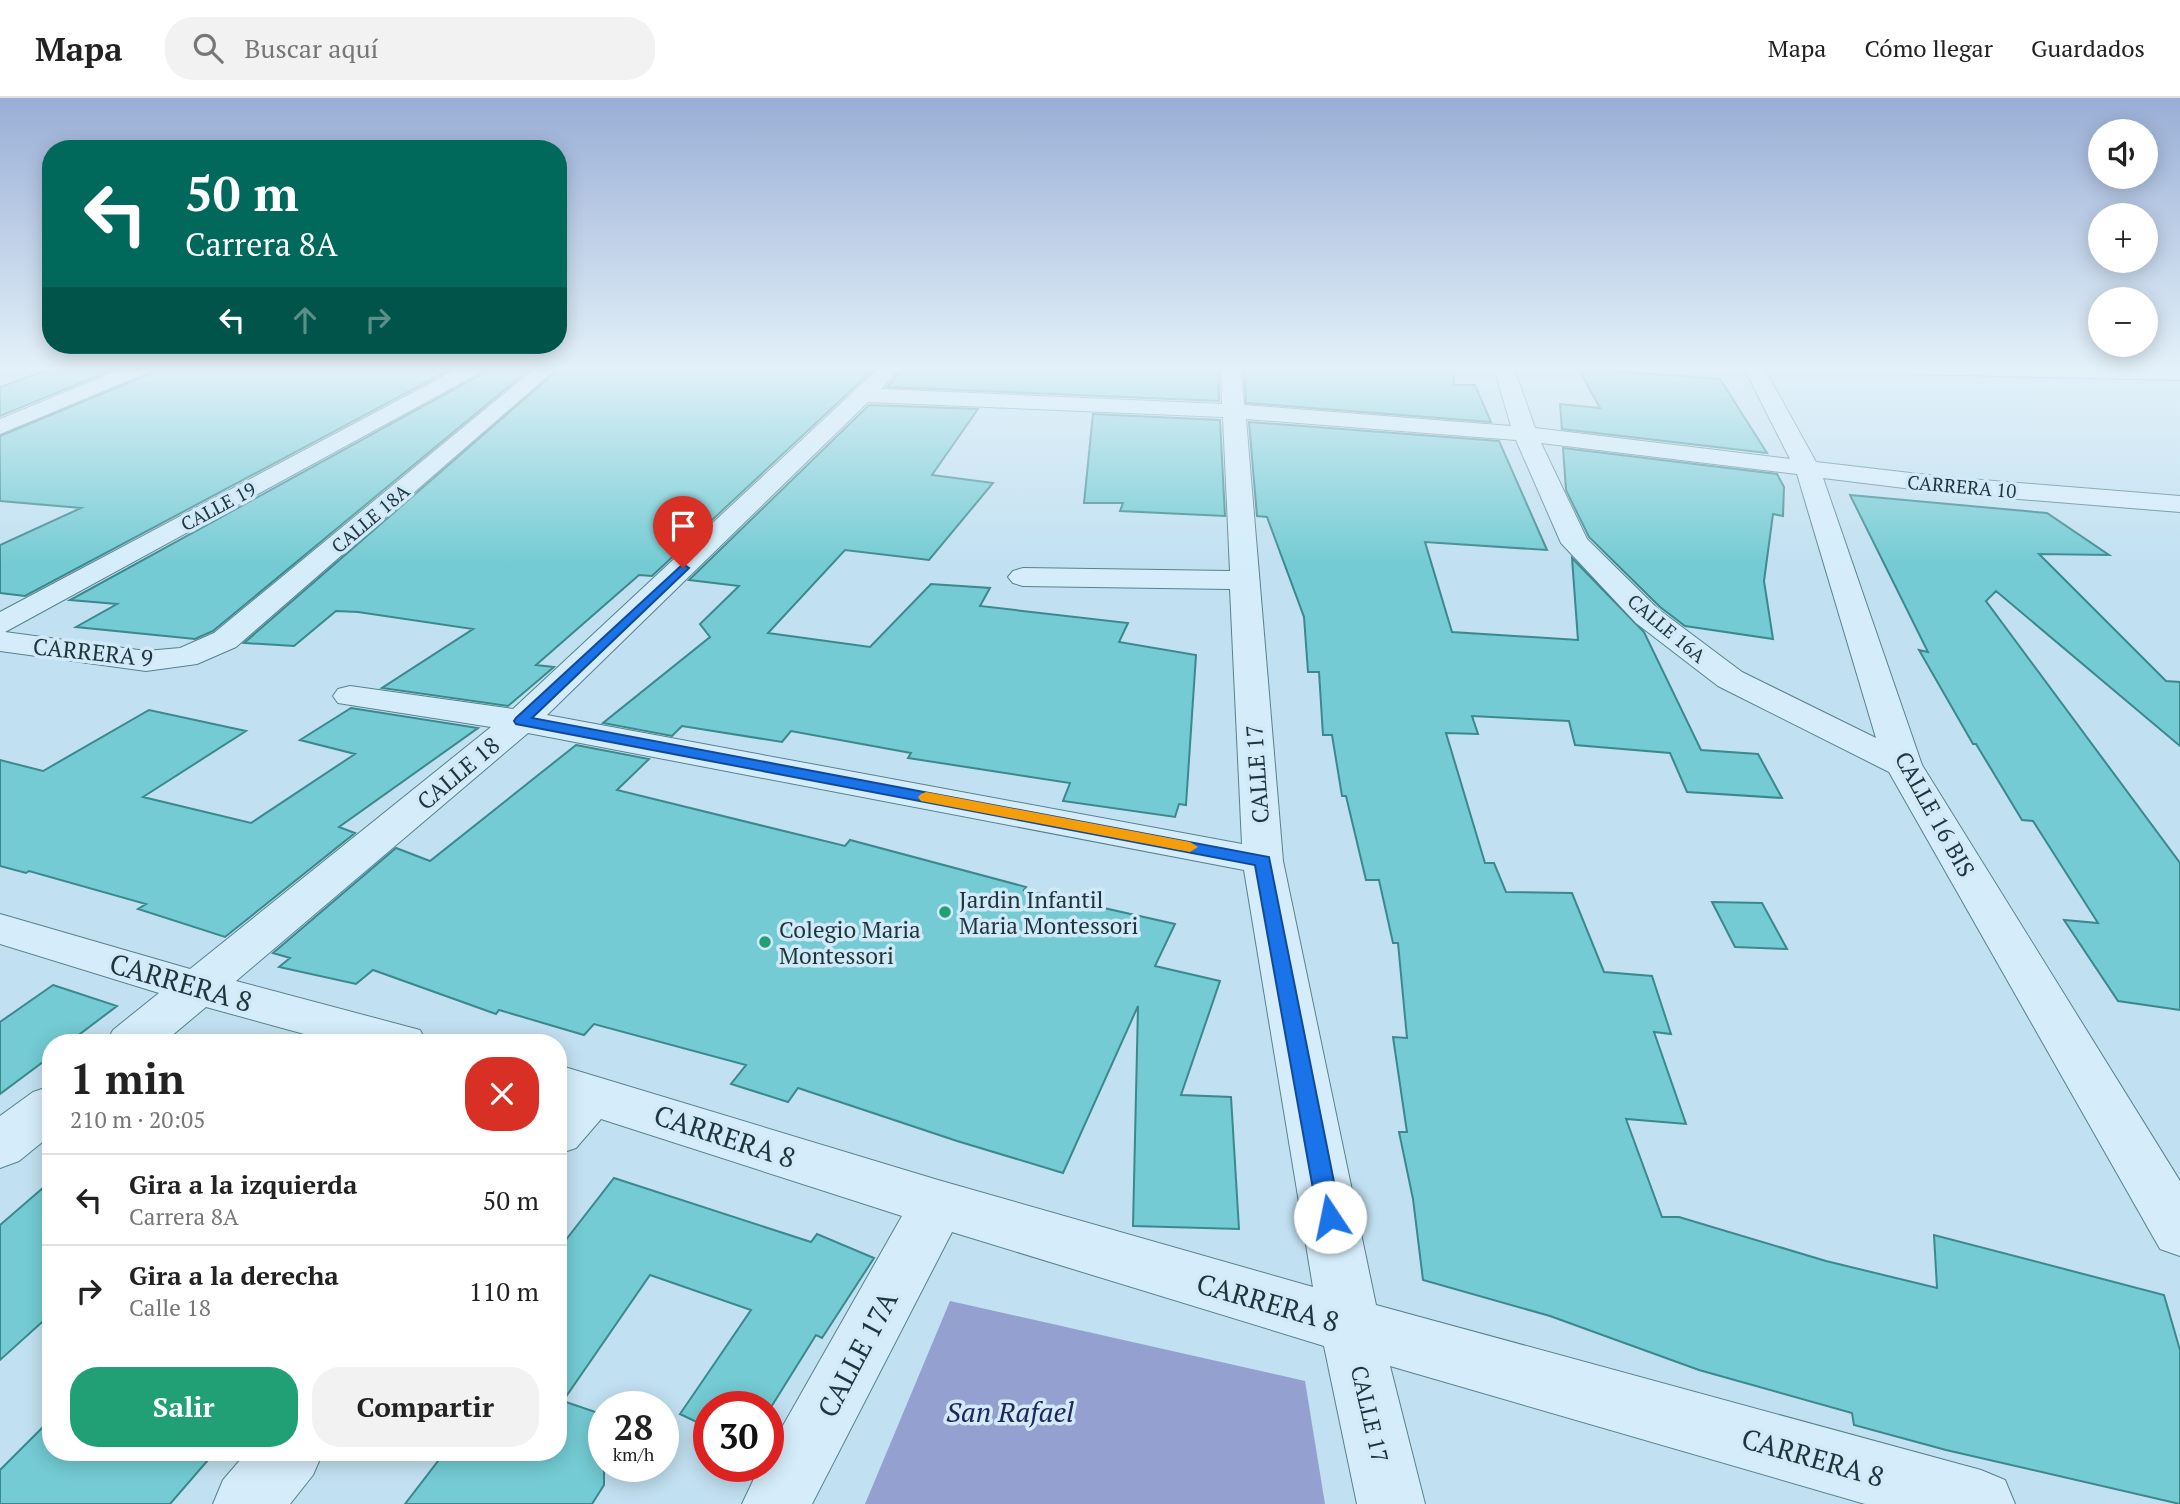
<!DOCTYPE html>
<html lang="es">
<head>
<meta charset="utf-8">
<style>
	:root { --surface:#fff; --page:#f2f2f2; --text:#222; --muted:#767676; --line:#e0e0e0; --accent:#22a075 }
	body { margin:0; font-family:"PT Serif",serif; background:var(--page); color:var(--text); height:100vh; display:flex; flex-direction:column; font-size:26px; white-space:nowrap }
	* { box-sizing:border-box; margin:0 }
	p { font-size:23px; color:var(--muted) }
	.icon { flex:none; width:38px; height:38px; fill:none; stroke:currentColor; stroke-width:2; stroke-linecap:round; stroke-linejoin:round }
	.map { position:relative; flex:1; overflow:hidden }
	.sheet { position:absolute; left:42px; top:936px; width:525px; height:427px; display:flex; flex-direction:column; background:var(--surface); border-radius:28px; box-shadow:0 4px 18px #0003 }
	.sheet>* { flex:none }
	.guide { position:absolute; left:42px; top:42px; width:525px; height:214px; border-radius:28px; box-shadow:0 4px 18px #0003; background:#00695c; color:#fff; overflow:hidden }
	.fabs { position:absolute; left:2088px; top:21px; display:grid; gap:14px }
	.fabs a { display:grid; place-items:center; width:70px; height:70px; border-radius:50%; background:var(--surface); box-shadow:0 4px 18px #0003; font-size:35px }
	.speed { position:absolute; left:588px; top:1293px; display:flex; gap:14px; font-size:35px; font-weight:700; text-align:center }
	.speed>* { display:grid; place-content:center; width:91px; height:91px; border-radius:50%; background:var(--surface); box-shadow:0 4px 18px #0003; line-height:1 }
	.speed small { font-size:18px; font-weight:400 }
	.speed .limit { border:10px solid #d22; background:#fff; color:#111 }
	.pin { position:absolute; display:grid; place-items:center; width:60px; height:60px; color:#fff; margin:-72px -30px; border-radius:50% 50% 50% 0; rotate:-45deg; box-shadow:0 0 7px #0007 }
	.pin .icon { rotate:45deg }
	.me { position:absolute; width:77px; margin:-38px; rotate:349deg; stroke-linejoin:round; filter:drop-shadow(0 0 5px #0008) }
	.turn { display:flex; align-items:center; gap:24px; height:147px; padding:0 28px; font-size:32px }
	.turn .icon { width:91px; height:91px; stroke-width:2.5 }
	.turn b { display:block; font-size:49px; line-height:60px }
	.lanes { display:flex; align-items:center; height:66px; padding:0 28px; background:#0003; justify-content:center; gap:35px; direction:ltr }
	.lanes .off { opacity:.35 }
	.round { display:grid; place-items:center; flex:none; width:74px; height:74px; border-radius:28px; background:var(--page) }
	.head { display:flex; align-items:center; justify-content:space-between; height:119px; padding:0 28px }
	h1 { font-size:42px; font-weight:800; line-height:52px }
	.action { display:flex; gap:14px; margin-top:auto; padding:14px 28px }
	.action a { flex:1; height:80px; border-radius:28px; background:var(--accent); color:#fff; font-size:28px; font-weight:800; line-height:80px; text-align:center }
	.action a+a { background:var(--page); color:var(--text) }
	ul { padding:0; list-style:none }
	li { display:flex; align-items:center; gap:21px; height:91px; padding:0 28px; border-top:2px solid var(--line) }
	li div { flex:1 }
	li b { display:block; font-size:26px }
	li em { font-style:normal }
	header { display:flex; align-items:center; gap:42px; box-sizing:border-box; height:98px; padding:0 35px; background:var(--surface); border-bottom:2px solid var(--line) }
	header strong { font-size:33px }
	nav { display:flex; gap:38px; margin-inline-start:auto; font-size:24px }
	.search { width:490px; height:63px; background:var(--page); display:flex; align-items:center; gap:18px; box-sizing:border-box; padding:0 24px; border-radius:28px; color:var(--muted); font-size:26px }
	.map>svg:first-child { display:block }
	.green { fill:#94a1d0 }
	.building { fill:#74cbd3; stroke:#3b888d; stroke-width:2 }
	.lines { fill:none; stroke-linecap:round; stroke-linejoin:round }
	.minor-casing { stroke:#57828c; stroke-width:2 }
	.minor { fill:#d5edfb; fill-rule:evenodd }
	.route { fill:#1a73e8; stroke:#114b97; stroke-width:2 }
	.slow { fill:#f59e0b }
	.poi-dot { fill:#22a075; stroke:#d1e9f8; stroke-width:2.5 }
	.labels { text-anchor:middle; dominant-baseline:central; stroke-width:7; stroke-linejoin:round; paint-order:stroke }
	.far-street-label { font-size:19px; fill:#1c363b; stroke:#d1e9f8 }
	.street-label { font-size:23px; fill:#1c363b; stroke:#d1e9f8 }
	.poi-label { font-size:23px; fill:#1c363b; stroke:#d1e9f8; text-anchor:start }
	.near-street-label { font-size:28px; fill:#1c363b; stroke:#d1e9f8 }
	.near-park-label { font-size:28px; font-style:italic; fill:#212659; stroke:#d1e9f8 }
</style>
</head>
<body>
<header>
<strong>Mapa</strong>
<div class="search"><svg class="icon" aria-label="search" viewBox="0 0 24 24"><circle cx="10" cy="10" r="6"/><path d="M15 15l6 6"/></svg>Buscar aquí</div>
<nav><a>Mapa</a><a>Cómo llegar</a><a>Guardados</a></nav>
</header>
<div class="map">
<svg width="2180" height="1406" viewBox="0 0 2180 1406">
	<rect width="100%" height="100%" fill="#c1e0f1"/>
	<path class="green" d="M950,1203L1305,1283L1325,1406H865Z"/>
	<path class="building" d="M53,270H117L0,318V289Z
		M155,270H453L25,498L0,495V447L81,410L0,403V338L150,276Z
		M487,270H531L213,533L195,541L76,529L117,506L70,502L482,276Z
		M560,270H875L652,478L639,477L536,567L554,569L508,608L382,590L473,531L358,514L336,513L294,548L244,545Z
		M904,270H1218L1219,303L887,289Z
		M1244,270H1413L1454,273V287H1475L1491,324L1246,305Z
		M1578,270L1720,281L1767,355L1562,331L1560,306L1600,310Z
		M869,307L978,311L932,377L993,385L929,462L845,452L768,535L870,549L931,486L990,490L980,508L1128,525L1119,544L1196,557L1186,707L1179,706L1175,719L1063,703L1070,685L908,660L911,655L791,633L782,644L682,628L672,638L603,625L710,539L700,526L739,488L689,482Z
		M1093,316L1220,322L1225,418L1120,413L1123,405H1084Z
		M1249,324L1499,343L1547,452L1425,444L1452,534L1578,542L1572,460L1644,534L1701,652L1758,656L1782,700L1687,694L1670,655L1575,647L1569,623L1472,618L1478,636L1446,635L1485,765H1494L1506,794L1572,795L1604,874L1652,878L1671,936L1654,934L1686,1026L1626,1021L1662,1119H1679L1826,1163L1937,1190L1934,1137L2164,1197L2180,1252V1406L1946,1352L1854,1327L1852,1315L1699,1272L1550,1218L1423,1182L1413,1101L1399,1034H1407L1393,939L1407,940L1398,845H1393L1379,782H1366L1346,698H1342L1332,637H1323L1319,574H1308L1304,519L1267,419L1257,418Z
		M1563,350L1777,376L1784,389L1783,418L1773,416L1764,483L1773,541L1685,528L1660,509L1589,439L1566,392Z
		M1850,397L2047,415L2109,457L2039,456L2166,583L2180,584V648L1996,493L1986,503L2180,765V912L2118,903L2064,822L2098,825L2033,723L2022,722L1976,646H1973L1919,552L1928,554Z
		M351,610L478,630L339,729L355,735L225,839L138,811L146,806L29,773L26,775L0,768V662L43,673L149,612L246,633L143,699L251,725L355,656L300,642Z
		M576,647L649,661L617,692L845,748L850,742L1026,789L1024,792L1175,826L1155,868L1220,883L1181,997L1231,999L1239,1131L1133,1128L1138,908L1063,1075L957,1043L798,990L788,1004L731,986L746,967L594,926L584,937L499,912L496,916L373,872L356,886L279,869L290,860L273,855L396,750L430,763Z
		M1712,804L1762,805L1787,851L1735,849Z
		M53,887L117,908L68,945H51V958L0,996V924Z
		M614,1080L811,1144L817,1136L874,1160L822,1240L816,1237L768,1314V1309H709V1330L680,1316L751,1212L650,1177L563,1303L604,1317V1387L592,1406H405L445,1354H558V1152Z
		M51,1083V1216L0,1262V1127Z
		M51,1321V1354H215L170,1406H0V1372Z"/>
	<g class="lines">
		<defs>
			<path id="minor" d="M124,270H152L149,274L0,336V321Z
				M459,270H484L481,274L5,534L146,553L180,550L214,535L535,270H557L236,549L197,566L146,573L0,553V514Z
				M879,270H901L881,291L1222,306L1221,270H1241L1244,307L1511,328L1494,270H1514L1535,330L1790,361L1744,270H1764L1816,364L1945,379L2180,398V414L1945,395L1823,380L1922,667L2180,1083V1158L2160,1151L1889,674L1718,588L1636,525L1561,445L1516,342L1246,321L1283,763L1376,1207L1981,1372L2005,1382L2015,1406H1865L1390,1268L1425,1406H1357L1324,1248L952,1134L812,1406H742L760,1368H768V1354L902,1118L601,1021L576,1050L558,1056V967L938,1082L1313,1189L1244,772L528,635L236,883L420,932L427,945H337L206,909L163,945H106L113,932L159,895L0,846V816L190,871L491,629L338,605L333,598L338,591L350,588L513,611ZM868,304L1223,319L1230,473L1023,470L1013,473L1008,479L1013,485L1023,488L1230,491L1242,746L547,617ZM1541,345L1797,376L1876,640L1742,574L1658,511L1587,441Z
				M1901,270H2180V282L1911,276L1904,274Z
				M51,988V1037L19,1063L0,1070V1018L33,994Z
				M247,1354H323L313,1377L290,1406H213L223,1382Z"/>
		</defs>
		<use href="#minor" class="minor-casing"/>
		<use href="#minor" class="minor"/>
	</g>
	<linearGradient id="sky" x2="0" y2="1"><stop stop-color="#99aed5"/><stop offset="0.58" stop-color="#e3f1f9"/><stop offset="1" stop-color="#e3f1f9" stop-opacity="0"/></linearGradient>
	<rect width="2180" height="467" fill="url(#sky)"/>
	<path class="route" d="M683,466L689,470L687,472L532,620L1269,759L1341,1119L1338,1126L1330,1129L1322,1126L1318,1119L1255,767L516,626L514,623L516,620Z"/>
	<path class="slow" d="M926,694L1190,744L1198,749L1190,754L921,703L918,699L921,696Z"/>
	<g class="poi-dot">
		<circle cx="945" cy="814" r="7"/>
		<circle cx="765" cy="844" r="7"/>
	</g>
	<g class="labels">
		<g class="far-street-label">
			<text transform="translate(1962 388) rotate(5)">CARRERA 10</text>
			<text transform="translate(218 408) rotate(-28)">CALLE 19</text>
			<text transform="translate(370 420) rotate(-40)">CALLE 18A</text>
			<text transform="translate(1667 530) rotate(40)">CALLE 16A</text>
		</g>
		<g class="street-label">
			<text transform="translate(93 554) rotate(6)">CARRERA 9</text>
			<text transform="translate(458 675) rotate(-40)">CALLE 18</text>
			<text transform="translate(1257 676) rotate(-94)">CALLE 17</text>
			<text transform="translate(1935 716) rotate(61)">CALLE 16 BIS</text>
			<text transform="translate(1370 1316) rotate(77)">CALLE 17</text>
		</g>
		<g class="poi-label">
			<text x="959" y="801">Jardin Infantil<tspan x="959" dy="26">Maria Montessori</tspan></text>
			<text x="779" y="831">Colegio Maria<tspan x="779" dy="26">Montessori</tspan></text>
		</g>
		<g class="near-street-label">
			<text transform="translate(181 884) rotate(16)">CARRERA 8</text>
			<text transform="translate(725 1038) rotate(18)">CARRERA 8</text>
			<text transform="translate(1268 1204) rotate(16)">CARRERA 8</text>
			<text transform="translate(857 1256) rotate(-62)">CALLE 17A</text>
			<text transform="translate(1813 1359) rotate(16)">CARRERA 8</text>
		</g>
		<g class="near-park-label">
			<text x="1010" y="1313">San Rafael</text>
		</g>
	</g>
</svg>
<div class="fabs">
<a><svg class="icon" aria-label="sound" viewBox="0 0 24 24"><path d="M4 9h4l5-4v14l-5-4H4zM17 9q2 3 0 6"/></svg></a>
<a>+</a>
<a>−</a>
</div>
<div class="speed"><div>28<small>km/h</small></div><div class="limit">30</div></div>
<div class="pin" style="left:683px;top:470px;background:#d93025"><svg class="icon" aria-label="arrive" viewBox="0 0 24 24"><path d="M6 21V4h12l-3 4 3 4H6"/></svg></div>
<svg class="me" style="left:1330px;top:1119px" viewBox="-20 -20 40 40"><circle r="19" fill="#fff"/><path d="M0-13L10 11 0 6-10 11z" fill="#1a73e8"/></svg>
<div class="guide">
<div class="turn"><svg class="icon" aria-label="left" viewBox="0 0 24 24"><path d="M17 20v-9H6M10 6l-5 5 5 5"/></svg><div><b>50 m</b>Carrera 8A</div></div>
<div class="lanes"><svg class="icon" aria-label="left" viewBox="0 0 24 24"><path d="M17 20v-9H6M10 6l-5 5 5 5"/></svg><svg class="icon off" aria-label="ahead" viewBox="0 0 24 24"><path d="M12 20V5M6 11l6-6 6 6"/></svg><svg class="icon off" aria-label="right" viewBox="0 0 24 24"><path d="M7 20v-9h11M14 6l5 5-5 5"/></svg></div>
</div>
<section class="sheet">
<div class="head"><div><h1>1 min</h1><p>210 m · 20:05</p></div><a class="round" style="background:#d93025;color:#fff"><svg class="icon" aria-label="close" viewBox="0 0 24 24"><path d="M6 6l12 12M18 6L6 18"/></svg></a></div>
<ul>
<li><svg class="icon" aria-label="left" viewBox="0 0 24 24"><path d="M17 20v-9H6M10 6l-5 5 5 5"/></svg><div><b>Gira a la izquierda</b><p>Carrera 8A</p></div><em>50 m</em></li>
<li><svg class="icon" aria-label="right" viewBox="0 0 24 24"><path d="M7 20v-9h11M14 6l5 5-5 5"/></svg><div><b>Gira a la derecha</b><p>Calle 18</p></div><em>110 m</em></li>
</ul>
<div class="action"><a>Salir</a><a>Compartir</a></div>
</section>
</div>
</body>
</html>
